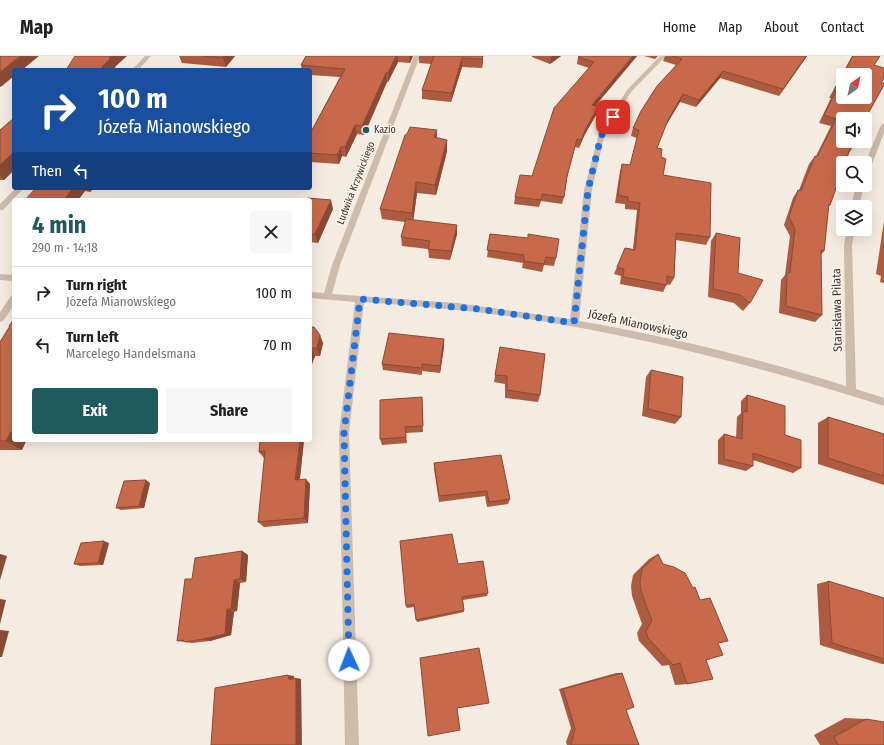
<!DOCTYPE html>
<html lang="en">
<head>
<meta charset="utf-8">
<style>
	:root { --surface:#fff; --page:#f6f6f6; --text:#202124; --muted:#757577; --line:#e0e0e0; --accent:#1f5a5e }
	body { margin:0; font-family:"Fira Sans Condensed",sans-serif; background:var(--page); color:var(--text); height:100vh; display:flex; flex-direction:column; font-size:15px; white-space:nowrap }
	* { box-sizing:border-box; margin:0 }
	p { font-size:13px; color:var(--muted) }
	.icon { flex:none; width:22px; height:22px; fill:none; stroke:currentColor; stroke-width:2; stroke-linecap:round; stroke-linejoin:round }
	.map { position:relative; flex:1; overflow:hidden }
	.side { position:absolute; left:12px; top:142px; width:300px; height:244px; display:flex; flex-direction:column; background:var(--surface); border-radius:4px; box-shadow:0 4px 16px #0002 }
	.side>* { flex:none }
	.hud { position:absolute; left:12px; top:12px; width:300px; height:122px; border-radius:4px; box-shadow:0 4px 16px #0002; background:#1a4fa0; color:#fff; overflow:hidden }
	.needle { width:26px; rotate:33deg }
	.fabs { position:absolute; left:836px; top:12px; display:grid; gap:8px }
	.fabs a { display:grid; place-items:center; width:36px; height:36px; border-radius:4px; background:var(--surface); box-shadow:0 4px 16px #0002; font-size:20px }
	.pin { position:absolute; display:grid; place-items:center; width:34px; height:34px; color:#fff; margin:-17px; border-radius:8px; box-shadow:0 2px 6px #0006 }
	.me { position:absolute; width:44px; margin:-22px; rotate:358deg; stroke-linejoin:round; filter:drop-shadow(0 0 3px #0008) }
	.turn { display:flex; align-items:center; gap:14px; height:84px; padding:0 20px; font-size:18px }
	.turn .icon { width:52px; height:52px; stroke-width:2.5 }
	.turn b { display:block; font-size:28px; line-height:34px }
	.then { display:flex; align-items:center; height:38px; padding:0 20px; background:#0003; gap:8px; font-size:15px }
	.round { display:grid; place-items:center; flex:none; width:42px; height:42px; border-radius:4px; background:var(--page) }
	.head { display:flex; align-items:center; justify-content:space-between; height:68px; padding:0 20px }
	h1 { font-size:24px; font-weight:700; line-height:30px; color:var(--accent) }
	.action { display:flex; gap:8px; margin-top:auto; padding:8px 20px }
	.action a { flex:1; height:46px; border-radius:4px; background:var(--accent); color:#fff; font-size:16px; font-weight:700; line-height:46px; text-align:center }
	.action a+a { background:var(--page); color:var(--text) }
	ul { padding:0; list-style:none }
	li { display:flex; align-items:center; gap:12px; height:52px; padding:0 20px; border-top:1px solid var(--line) }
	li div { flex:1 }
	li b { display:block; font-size:15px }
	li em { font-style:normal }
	header { display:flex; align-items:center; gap:24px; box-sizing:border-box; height:56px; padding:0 20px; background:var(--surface); border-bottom:1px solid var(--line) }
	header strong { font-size:19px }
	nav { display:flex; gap:22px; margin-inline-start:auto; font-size:14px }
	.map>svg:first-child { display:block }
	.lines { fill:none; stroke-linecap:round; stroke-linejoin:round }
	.minor { fill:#cdbbac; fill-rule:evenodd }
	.wall { fill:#ac5a40 }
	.shaded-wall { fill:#8c4a34 }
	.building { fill:#c8694b; stroke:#8c4a34; fill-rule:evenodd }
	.route { stroke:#1a73e8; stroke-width:7; stroke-dasharray:0 12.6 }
	.poi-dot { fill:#1f5a5e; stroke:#fbf5ee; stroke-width:1.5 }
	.labels { text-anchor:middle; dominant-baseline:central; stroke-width:3; stroke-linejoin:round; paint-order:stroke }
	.far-poi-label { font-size:10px; fill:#3b302b; stroke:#fbf5ee; text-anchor:start }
	.far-street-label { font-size:10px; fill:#3b302b; stroke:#fbf5ee }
	.street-label { font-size:12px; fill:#3b302b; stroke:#fbf5ee }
</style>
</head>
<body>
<header>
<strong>Map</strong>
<nav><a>Home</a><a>Map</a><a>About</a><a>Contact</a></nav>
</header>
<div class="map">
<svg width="884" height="689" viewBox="0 0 884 689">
	<rect width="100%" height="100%" fill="#f4ebe1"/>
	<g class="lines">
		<path class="minor" d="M145,0H151L138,14H132Z
			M414,0H420L340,209L332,238L457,247L570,263L584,134L598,81L627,34L660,0H666L631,36L604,81L592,134L579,265C669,280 759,303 846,330L844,189L847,173H855L852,189L856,333L884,342V350C768,313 650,282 529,263C474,255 419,250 364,246L349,377L359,689H345L339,377L355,246L310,242V236L324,237L332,209Z
			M884,67V77L869,116L865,118V107L881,69Z
			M856,129H864L859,151H851Z
			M16,132H24L3,154H0V148Z
			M0,218L14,219V225L0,224Z
			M14,239V249L3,265L0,266V256L11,240Z"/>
	</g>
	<path class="wall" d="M179,0H235L226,11L182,7Z
		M306,0H413L410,7L398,6L388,26H387L364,79L357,78L346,101L342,100L339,108L310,106V74H312L340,21L310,19V14H302L301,9Z
		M419,0H483L482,12L462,11L451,46L422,43V34L431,8L419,7Z
		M532,0H561L550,8L532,1Z
		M637,0L596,49L599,50L597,57L584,80L579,92L575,91L567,122L564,141L562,148L541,145L539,151L514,148L515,141L532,120L589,12L577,8L578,1Z
		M644,0H658L655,3Z
		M665,0H807L779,40L720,22L696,51L680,46L665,71L657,92L661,101L663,119L710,181L706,189L676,184L674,222L670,229L667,228L663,236L620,228L621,220L614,218L625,192L633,193L637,154L625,153V148L615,147L620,115L622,108L630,109L637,82L631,80L633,72L676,9L663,5Z
		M852,0H880L874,9L881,27L866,60L853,91L849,97L830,149L828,151L824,195L821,199L822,259L815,266L779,257L781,224L785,219L790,180L784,169L793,142L798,134H799L809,108L815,100H816L831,70L819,67L831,42H829Z
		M14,62V114L4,124H0V125V74Z
		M437,82L447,84V95L436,139L417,137L413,164L457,178L450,204L429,202L428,193L402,190L401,181L405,166L382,163L380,153Z
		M36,132H94L90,136L85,135L78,144H25Z
		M310,144L333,153L318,187L310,186Z
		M884,165V227L880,226L881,220L876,218Z
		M716,177L750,247L743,255L734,247L708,241L711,185Z
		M490,178L556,202L554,210L544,209L542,216L522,212L523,207L487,201Z
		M14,263V384H29L26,385L22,394H0V286L10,271L9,270Z
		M310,271L323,287L320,300H315L312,308H310Z
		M444,283V291L440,317L422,315V319L383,314L382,308Z
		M500,291L540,339L538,346L505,342V328L494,326Z
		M651,314L681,361L675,368L642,360L646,321Z
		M747,339L785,379L801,412L793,417L753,404V410L746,415L718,408V384L724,378L736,382L737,361L741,357V345Z
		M422,341L423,376L406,377L407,387L382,389L380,383Z
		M828,361L884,378V429L818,408V367Z
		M260,384H304L300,423L310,428L308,467L264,471L258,466L265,402H264L259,396Z
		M434,407L510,443L508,448L487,451L485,440L439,446L434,413Z
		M150,427L144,452L121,454L116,452Z
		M109,487L103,509L80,510L74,508Z
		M242,495L248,499L246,526L240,527L237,555L234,556L231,579L210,585L192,587L177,585L192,523Z
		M658,498L663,508L700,544L718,587L687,628L675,629L669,609L662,610L639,585L637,577L642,568L632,540L631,530L633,519L649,503Z
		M458,508L488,537L487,540L463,544L464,554V556L417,566L414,551L407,552L406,550Z
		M828,525L884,603V608H882L820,589L817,528Z
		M616,617H622L626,654L639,689H567L566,686L571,672L559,633Z
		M845,662L866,663L884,689H820L814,679Z"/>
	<path class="shaded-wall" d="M20,0H39L22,14H14V20L2,30L0,31V16Z
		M111,0H127L115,11L116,13L115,14H99Z
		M224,0H235L226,11L223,2Z
		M396,0H398V6L388,26V17Z
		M409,0H413L410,7Z
		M483,0V6L482,12V3Z
		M552,0H561L550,8L551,1Z
		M633,0H637L590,56L592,49Z
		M806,0H807L779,40L783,33Z
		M462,2V11L451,46L452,37Z
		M723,15L720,22L696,51L699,44Z
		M386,17L387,26L364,79L362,70Z
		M683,38L680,46L665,71L668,64Z
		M599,50L597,57L584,80L579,92L581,84L586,72Z
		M355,69L357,78L346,101L345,91Z
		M437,74V85L434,81Z
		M447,84V95L436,139L435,129Z
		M341,91L342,100L339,108L337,99Z
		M14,96V114L4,124L0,120V109Z
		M416,126L417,137L413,167L412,157Z
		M73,132H82L85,135L78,144H64Z
		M87,132H94L90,136Z
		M331,144L333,153L318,187L315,178Z
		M457,169V178L450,204L451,195Z
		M320,279L323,287L320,300L317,292Z
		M444,283V291L440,317V310Z
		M311,292L315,300L312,308L310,302V297Z
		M14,375V384H29L26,385L22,394L6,385L11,376Z
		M300,384H304L299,429L295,424Z
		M306,423L310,428L308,467L304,462Z
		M146,424L150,427L144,452L139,450Z
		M104,485L109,487L103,509L98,507Z
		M242,495L248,499L246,526L240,523Z
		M0,498L7,500L0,524Z
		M234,524L240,527L237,555L231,553Z
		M0,543L6,544L0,568Z
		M227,553L234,556L231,579L210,585L203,583Z
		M0,574L9,575L2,601H0Z
		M288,619L294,620V624H289Z
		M296,622L301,623L302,689H296Z"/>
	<path class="building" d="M0,0H20L0,16Z
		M75,0H111L109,2H111L99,14H66Z
		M203,0H224L223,2Z
		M306,0H396L388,17H386L362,70L355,69L345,91H341L337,99L310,97V74H312L345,13L301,9Z
		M434,0H483L482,3L462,2L452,37L422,34Z
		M579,0H633L592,49L599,50L586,72L581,84L577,83L567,120L564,141L542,138L541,144L515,141L520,119L532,120L554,52L594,6L578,1Z
		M672,0H806L783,33L723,15L699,44L683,38L668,64L657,92L662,93L661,101L666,103L663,119L711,127L710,181L676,177L674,222L667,220V229L623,221L624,213L617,211L625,192L635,194L640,147L628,145V141L618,139L622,108L630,109L639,74L633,72L641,55L657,30L682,3Z
		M853,0H880L874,9L884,12V22L881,27H884V29L865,63H843V85H856L853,91L851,90L845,107H843V113L830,149L829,148L824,195L821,194L822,259L786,250L787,217H790L795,173L789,161L798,134L801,135L815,100L817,101L836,63L824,59L836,35L834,34ZM843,19H865V41H843Z
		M14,62V96L0,109V74Z
		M410,71L437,74L434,81L447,84L435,129L416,126L412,157L380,153L405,79L407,78Z
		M36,132H73L64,144H25Z
		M308,142L331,144L315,178H310V144H307Z
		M406,163L457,169L451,195L428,193L430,185L401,181Z
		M716,177L740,182L738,217L763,224L750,247L740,239L713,233Z
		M490,178L528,182V178L559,183L556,202L546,201L544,208L524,205V199L487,194Z
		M14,263V375L11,376L6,385H0V286L10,270H9Z
		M310,271H314L320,279L317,292H311L310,297Z
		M389,277L444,283L440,310L422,308V312L382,308Z
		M500,291L545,298L540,339L507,334V320L495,319Z
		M651,314L683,321L681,361L648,353Z
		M747,339L785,350V379L801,384V412L753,397V410L724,403V378L742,383L743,355L747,356Z
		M422,341L423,370L405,371L406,381L380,383V344Z
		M828,361L884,378V420L828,402Z
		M260,384H300L295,424L306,423L304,462L258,466L265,395L259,396Z
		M501,399L510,443L489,446L487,435L439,440L434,407Z
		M146,424L139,450L116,452L124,425Z
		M452,478L458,508L483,505L488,537L462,541L464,554L416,564L414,548L406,550L400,485Z
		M104,485L98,507L74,508L81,487Z
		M242,495L240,523L234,524L231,553H227L225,578L203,583L185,586L183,584L177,585L185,523H192L195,502Z
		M658,498L663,508L674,511L685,517L693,532L695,531L700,544L710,542L728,585L718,587L723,599L706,604L713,623L687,628L680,607L673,609L648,582L646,575L652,565L641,535L640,525L642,513Z
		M828,525L884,542V603L832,587Z
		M479,592L489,647L457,652L460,674L428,680L420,602Z
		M622,617L634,651L626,654L639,689H571L575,673L563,633Z
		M288,619L289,624L296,622V689H211L215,632Z
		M866,663L884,666V689H838L834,681Z"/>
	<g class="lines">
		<path class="route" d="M349,604L344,377L360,243L479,253L574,267L588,134L601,80L613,61"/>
	</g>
	<circle class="poi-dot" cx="366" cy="74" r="4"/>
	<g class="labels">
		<g class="far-poi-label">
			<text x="374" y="74">Kazio</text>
		</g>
		<g class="far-street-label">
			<text transform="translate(356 127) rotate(-69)">Ludwika Krzywickiego</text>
		</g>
		<g class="street-label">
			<text transform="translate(837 254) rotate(-91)">Stanisława Pilata</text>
			<text transform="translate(638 268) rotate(12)">Józefa Mianowskiego</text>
		</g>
	</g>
</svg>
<div class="fabs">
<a><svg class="needle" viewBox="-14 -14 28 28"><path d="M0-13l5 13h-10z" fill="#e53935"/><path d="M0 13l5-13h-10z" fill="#757577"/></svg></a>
<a><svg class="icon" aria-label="sound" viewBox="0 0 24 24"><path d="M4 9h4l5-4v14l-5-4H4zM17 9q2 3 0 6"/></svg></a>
<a><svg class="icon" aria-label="search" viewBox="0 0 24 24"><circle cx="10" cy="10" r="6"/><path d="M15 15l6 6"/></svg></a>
<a><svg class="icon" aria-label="layers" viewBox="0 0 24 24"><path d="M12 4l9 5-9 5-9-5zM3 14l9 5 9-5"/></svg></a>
</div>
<div class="pin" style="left:613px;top:61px;background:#d93025"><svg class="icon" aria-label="arrive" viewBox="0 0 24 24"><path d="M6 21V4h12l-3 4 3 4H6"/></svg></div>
<svg class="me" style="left:349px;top:604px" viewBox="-20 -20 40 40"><circle r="19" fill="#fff"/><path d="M0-13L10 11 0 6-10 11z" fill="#1a73e8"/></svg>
<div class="hud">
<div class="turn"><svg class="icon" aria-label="right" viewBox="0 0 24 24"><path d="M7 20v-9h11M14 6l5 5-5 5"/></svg><div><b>100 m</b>Józefa Mianowskiego</div></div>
<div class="then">Then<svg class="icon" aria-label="left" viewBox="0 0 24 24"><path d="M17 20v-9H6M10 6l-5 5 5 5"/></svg></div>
</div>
<section class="side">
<div class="head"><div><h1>4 min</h1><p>290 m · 14:18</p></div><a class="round"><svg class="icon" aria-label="close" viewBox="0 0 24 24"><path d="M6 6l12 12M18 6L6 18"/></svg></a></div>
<ul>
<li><svg class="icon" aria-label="right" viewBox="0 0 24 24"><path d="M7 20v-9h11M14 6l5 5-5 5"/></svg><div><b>Turn right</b><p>Józefa Mianowskiego</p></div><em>100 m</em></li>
<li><svg class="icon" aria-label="left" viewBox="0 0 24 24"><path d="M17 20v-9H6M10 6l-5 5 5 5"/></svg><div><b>Turn left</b><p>Marcelego Handelsmana</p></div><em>70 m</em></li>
</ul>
<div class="action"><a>Exit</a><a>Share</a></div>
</section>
</div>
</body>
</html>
